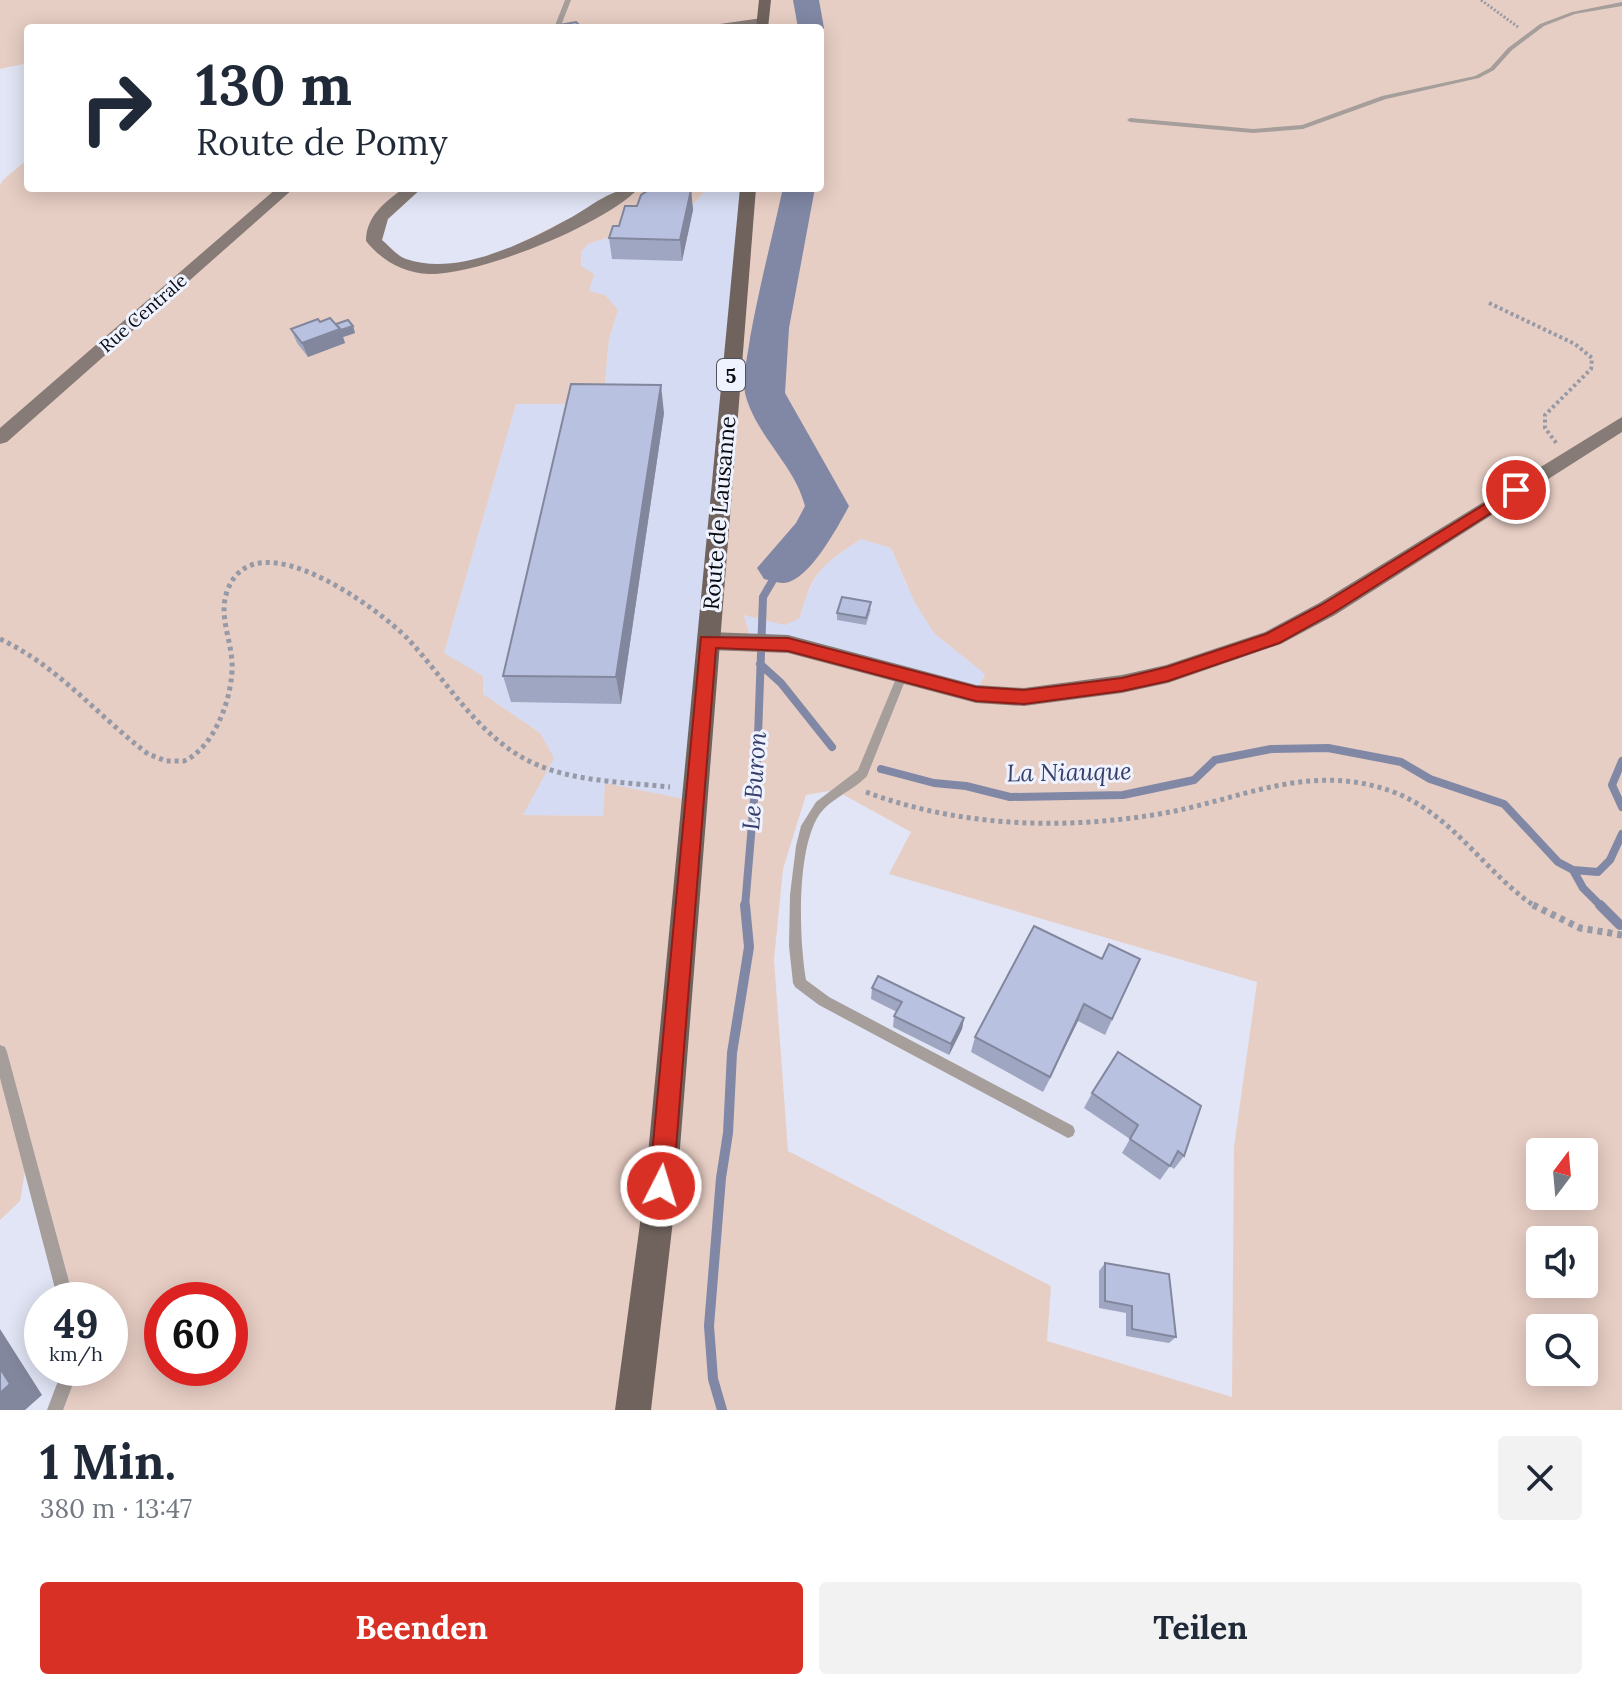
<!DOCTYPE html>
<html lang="de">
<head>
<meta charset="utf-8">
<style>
	:root { --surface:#fff; --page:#f2f2f3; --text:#1f2937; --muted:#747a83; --accent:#d93025 }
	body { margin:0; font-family:Lora,serif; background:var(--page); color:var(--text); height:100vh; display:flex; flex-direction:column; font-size:30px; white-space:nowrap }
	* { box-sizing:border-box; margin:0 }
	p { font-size:26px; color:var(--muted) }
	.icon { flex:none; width:44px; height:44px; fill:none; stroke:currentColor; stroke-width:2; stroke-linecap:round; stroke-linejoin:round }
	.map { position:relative; height:1410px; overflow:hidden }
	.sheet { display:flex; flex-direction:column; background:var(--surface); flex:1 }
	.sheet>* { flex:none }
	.top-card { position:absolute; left:24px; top:24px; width:800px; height:168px; border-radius:8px; box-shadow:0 4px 20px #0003; background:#fff; color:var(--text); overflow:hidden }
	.needle { width:52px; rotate:16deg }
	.controls { position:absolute; left:1526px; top:1138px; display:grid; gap:16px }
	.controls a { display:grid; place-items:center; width:72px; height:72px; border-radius:8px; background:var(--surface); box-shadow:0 4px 20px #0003; font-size:40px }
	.speed { position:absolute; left:24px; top:1282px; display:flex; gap:16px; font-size:40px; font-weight:700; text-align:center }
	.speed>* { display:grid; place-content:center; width:104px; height:104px; border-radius:50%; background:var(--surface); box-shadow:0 4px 20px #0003; line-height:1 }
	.speed small { font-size:20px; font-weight:400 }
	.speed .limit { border:12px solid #d22; background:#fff; color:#111 }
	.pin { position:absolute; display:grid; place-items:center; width:68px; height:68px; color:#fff; margin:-34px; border:4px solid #fff; border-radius:50%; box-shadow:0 2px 8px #0007 }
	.me { position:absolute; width:88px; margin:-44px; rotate:5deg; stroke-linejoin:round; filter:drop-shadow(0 0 6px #0008) }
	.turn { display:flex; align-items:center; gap:28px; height:168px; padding:0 40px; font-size:36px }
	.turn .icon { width:104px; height:104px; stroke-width:2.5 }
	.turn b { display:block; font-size:56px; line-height:68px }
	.round { display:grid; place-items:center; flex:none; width:84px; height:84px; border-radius:8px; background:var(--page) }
	.head { display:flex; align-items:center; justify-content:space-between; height:136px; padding:0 40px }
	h1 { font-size:48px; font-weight:700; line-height:60px }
	.action { display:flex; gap:16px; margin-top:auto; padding:16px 40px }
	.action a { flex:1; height:92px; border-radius:8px; background:var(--accent); color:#fff; font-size:32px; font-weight:700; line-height:92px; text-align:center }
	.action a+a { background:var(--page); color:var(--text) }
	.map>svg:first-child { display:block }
	.built { fill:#d5dbf2 }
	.green { fill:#e7cec4; fill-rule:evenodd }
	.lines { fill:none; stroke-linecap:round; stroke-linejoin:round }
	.stream-far1 { stroke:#8188a5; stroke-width:8 }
	.stream { stroke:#8188a5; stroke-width:10 }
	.river { fill:#8188a5; fill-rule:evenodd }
	.path-far3 { stroke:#9699a6; stroke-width:3; stroke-dasharray:2 2; stroke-linecap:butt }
	.path-far2 { stroke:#9699a6; stroke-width:4; stroke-dasharray:3 3; stroke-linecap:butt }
	.path-far1 { stroke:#9699a6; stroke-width:5; stroke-dasharray:4 4; stroke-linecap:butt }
	.path { stroke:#9699a6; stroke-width:7; stroke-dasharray:5 5; stroke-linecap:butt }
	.lane { fill:#a59e9b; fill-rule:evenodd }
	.secondary { fill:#867b77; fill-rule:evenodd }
	.primary { fill:#70635d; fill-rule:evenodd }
	.wall { fill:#9fa6c1 }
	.shaded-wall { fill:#82879d }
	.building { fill:#b9c1e0; stroke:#82879d; stroke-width:2 }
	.route { fill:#d93025; stroke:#8d1f18; stroke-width:2 }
	.labels { text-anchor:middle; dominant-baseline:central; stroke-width:6; stroke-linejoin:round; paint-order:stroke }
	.far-street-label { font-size:18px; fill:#0a0b10; stroke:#eff2ff }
	.shield { fill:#eff2ff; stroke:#4f5058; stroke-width:2 }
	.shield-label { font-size:20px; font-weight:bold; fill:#0a0b10 }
	.street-label { font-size:22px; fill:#0a0b10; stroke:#eff2ff }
	.water-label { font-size:24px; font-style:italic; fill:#363e6a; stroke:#eff2ff }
</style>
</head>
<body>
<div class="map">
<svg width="1622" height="1410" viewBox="0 0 1622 1410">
	<rect width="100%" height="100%" fill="#e1e5f5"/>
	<path class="built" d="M707,188H748L694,801L605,784L603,816L523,815L540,733L483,694L444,653L516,404H572L604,393L609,339L618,310L589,291L581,266V252L588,244L619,234L652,209L695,203Z
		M861,539L891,548L905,582L934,633L985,673L976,694L751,641L744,614L761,618H800L806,596L823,565Z"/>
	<path class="green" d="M0,0H1622V1410H55L71,1368H110V1300H66L28,1153L20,1201L0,1220V185L3,180L28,159V188H414L392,205L374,241L414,266L480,263L631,188H707L695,203L677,207L619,234L588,244L581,252V266L594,274L589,291L605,295L618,310L609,339L604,393L572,404H516L444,653L483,676V694L540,733L554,758L523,815L603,816L605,783L694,801L748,188H820V28H265L247,24L223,28H28V63L0,69ZM861,539L891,548L914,601L934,633L985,674L976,693L751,641L744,615L785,625L800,618C813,570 821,566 861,539ZM835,790L911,832L889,874L1257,982L1234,1147L1232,1397L1047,1341L1051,1286L788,1151L774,960L783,869L806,795ZM1540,1152H1584V1196H1540ZM1540,1240H1584V1284H1540ZM162,1300H230V1368H162ZM1540,1328H1584V1372H1540Z"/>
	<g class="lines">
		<path class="stream-far1" d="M760,664L781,683L832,747
			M1622,761L1612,785L1622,807
			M881,769L934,783L966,786L1010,797L1123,795L1194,780L1215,760L1271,749L1328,748L1401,762L1430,779L1504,804L1558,862L1573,870L1598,872L1610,860L1622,834
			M1573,870L1583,888L1602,907
			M745,907L757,764L763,597L780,568"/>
		<path class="stream" d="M1600,905L1620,925
			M722,1410L713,1379L709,1326L721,1178L728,1133L732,1053L749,947L745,905"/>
		<path class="river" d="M793,0H819L824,28L820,34V28H798Z
			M783,188H815L789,328L785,393L849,506C838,527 815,568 795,579C785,586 775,582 764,579L757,568L796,523L805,506C795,465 755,435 745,393C742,376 748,355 750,338C759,288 772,238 783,188Z"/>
		<path class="path-far3" d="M1481,0L1518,27"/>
		<path class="path-far2" d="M1489,303L1575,344L1592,358L1591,369L1545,415V428L1557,444"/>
		<path class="path-far1" d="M0,639C58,666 98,716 148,754L166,761H184C216,747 234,693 232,661C230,636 218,613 228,589C256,518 379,609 408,639C447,681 479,738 533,763C574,782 625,782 670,787
			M866,792C957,826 1057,830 1153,815C1239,802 1308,759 1396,793C1455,817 1485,873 1536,907"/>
		<path class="path" d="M1533,905L1580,928L1622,935"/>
		<path class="lane" d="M565,0H571L560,28H554Z
			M1622,2V6L1575,14L1544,26L1512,50L1494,70L1479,78L1386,99L1303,129L1253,133L1130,122L1127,120L1130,118L1253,129L1302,125L1382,96L1475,76L1490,68L1508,48L1540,24L1572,12Z
			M902,672L907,676L867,776C853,791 831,798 819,815C796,850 799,939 806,980L829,997L1073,1126L1075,1131L1073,1136L1068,1138L819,1005L795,987L793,983L789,946L790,895L796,846L801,826L816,802L858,770L897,676Z
			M0,1045L5,1047L7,1052L74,1300H58L0,1078Z
			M63,1368H79L63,1410H47Z"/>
		<path class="secondary" d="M762,18L768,22L766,25L714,28L720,24Z
			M277,188H294L7,442L0,444V428Z
			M404,188H422L388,219L382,240C389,246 397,256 406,259C459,277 526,242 572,217C595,204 611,188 639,188C604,225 480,275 429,274C404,273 382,261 366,241C366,216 385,202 404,188Z
			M1622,417V432L1335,615L1281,644L1168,683L1122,693L1024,706L976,703L788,653L708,650L700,647L697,641L700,635L708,632L788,635L976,685L1024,688L1122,675L1166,665L1265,632L1319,603Z"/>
		<path class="primary" d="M759,0H771L768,28H756Z
			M740,188H756L677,1186L651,1410H615L645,1186Z"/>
	</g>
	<path class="wall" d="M691,190L693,210L682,261L612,259L609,238L619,226Z
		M320,322L353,326L355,333L343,337L345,343L308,357L297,343L291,329Z
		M664,413L621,704L511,702L503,676Z
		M871,609L866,625L837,620V613Z
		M1102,959H1140L1105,1035L1078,1021L1043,1092L971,1052L975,1037Z
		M872,988L964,1018L962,1029L949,1055L893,1027L894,1016L897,1012L871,999Z
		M1092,1093L1184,1156L1174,1169L1170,1166L1160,1180L1122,1153L1130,1139L1084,1108Z
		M1105,1263L1176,1337L1169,1343L1126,1336V1313L1099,1308V1271Z"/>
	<path class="shaded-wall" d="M691,190L693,210L682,261L680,240Z
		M353,326L355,333L343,337L345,343L308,357L302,343Z
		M661,385L664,413L621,704L616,677Z
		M1084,1004L1078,1021L1043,1092L1050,1077Z
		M964,1018L962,1029L949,1055L951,1044Z
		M0,1329L42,1395L25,1410H0Z"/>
	<path class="building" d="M576,22L582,28H563L560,25Z
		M650,189L691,190L680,240L609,238L613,226H619L625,206H637L641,195Z
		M330,318L340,329L302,343L291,329L318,319L320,322Z
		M348,320L353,326L341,330L336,324Z
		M571,384L661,385L616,677L503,676Z
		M842,597L871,602L866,618L837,613Z
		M1034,926L1102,959L1109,944L1140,959L1112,1019L1084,1004L1050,1077L975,1037Z
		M878,976L964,1018L951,1044L894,1016L902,1002L872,988Z
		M1118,1052L1201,1106L1184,1156L1178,1151L1170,1166L1130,1139L1138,1125L1092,1093Z
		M1105,1263L1169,1274L1176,1337L1132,1329V1306L1105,1301Z
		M0,1368L10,1384L0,1393Z"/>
	<path class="route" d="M1516,485L1523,490L1521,494L1333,613L1279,643L1168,681L1122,691L1024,704L976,701L788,651L716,648L673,1186L670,1194L661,1198L652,1194L649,1186L701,637L788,638L976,687L1024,690L1122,678L1167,667L1266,634L1321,605Z"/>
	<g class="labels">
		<g class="far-street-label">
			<text transform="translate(143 313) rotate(-41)">Rue Centrale</text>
		</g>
		<rect class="shield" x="717" y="359" width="28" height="32" rx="6"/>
		<g class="shield-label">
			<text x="731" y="375">5</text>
		</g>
		<g class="street-label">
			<text transform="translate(719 513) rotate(-85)">Route de Lausanne</text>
		</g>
		<g class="water-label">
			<text transform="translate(1069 772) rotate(-1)">La Niauque</text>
			<text transform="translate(754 781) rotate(-86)">Le Buron</text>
		</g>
	</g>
</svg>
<div class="controls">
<a><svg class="needle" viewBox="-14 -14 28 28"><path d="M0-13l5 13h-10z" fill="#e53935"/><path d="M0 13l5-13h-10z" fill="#747a83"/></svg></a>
<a><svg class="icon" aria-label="sound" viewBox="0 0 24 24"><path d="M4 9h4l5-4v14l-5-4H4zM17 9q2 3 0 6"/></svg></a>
<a><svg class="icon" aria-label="search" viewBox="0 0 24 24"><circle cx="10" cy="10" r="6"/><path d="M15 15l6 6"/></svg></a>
</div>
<div class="speed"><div>49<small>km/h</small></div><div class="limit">60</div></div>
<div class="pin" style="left:1516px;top:490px;background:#d93025"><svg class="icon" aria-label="arrive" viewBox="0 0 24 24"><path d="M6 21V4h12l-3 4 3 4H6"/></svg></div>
<svg class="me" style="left:661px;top:1186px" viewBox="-20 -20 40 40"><circle r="17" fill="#d93025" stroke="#fff" stroke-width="3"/><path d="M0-11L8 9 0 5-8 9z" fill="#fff"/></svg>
<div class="top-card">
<div class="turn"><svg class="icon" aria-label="right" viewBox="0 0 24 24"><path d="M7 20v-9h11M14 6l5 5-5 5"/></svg><div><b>130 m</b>Route de Pomy</div></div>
</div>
</div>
<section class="sheet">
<div class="head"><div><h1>1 Min.</h1><p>380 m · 13:47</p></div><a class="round"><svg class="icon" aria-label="close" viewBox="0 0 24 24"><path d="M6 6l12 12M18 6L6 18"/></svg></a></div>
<div class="action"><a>Beenden</a><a>Teilen</a></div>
</section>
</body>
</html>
